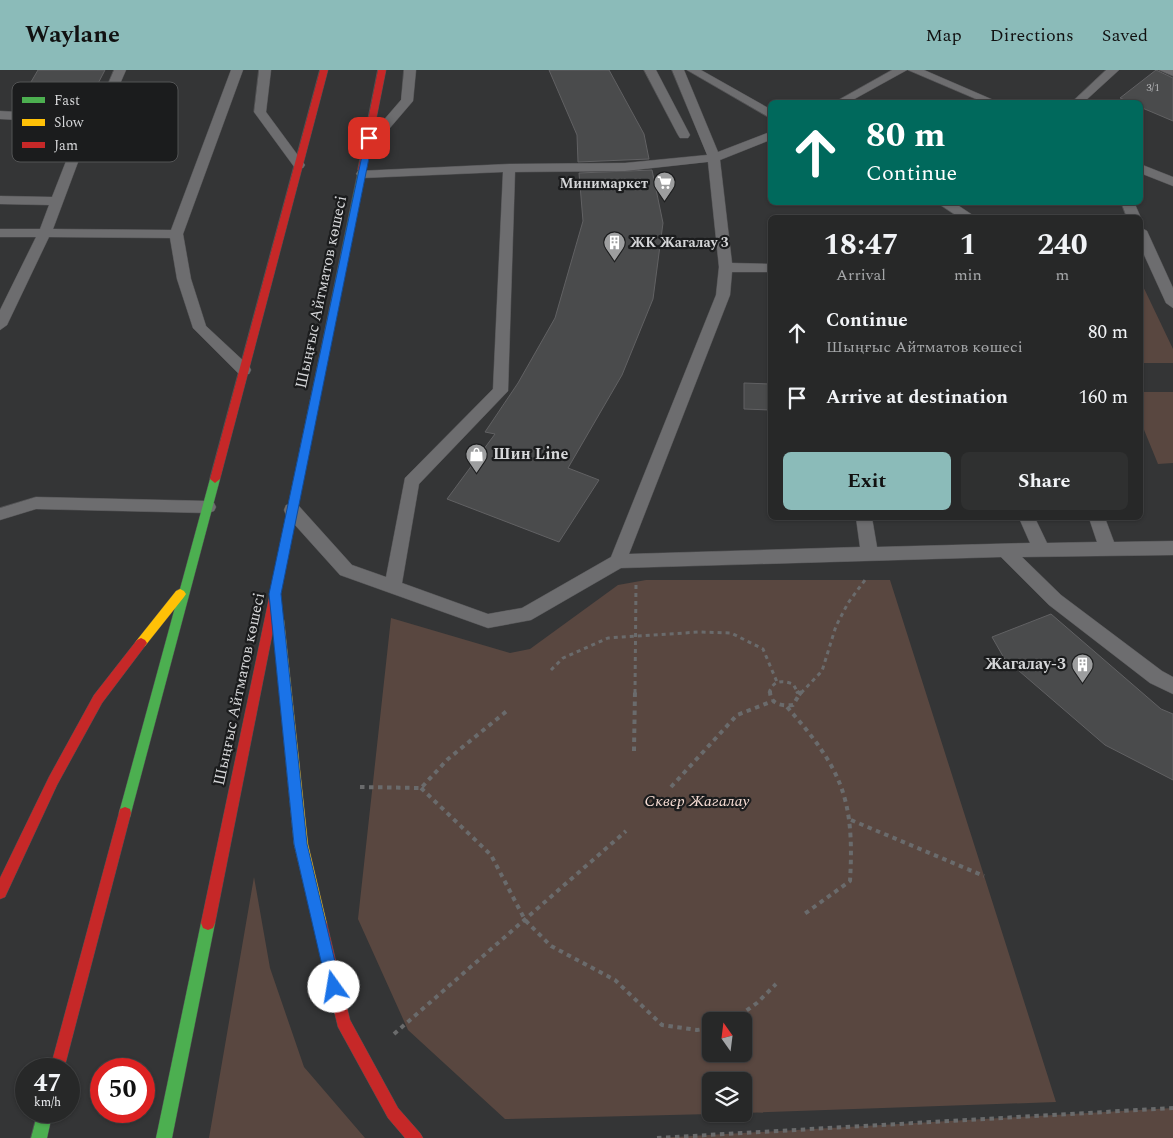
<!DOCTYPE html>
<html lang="en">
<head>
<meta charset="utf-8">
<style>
	:root { --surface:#272828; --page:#2f3030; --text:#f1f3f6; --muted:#a4a6a8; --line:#434445; --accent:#8bbbb9 }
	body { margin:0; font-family:Spectral,serif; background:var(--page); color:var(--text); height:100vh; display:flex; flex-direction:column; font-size:19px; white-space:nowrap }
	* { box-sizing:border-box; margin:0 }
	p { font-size:16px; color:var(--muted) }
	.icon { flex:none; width:28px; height:28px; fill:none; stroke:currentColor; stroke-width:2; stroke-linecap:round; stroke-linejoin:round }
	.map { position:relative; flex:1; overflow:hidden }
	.drawer { position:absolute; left:768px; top:145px; width:375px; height:305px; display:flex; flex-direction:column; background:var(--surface); border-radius:8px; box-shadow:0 1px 4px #0004,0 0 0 1px var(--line) }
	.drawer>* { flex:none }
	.guide { position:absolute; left:768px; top:30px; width:375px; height:105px; border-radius:8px; box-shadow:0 1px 4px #0004,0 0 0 1px var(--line); background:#00695c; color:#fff; overflow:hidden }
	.needle { width:32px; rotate:346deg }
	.buttons { position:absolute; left:702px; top:942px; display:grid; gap:10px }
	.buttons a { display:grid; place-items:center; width:50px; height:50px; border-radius:8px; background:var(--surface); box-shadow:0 1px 4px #0004,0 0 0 1px var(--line); font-size:25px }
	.speed { position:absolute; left:15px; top:988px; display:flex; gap:10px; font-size:25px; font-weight:700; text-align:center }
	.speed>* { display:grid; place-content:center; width:65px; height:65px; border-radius:50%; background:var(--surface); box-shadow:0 1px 4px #0004,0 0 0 1px var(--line); line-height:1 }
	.speed small { font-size:12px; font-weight:400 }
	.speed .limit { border:8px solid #d22; background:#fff; color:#111 }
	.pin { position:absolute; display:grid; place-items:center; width:42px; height:42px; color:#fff; margin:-21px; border-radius:10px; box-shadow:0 2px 8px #0006 }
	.me { position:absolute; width:55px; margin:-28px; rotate:347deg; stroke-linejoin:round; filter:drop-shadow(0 0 4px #0008) }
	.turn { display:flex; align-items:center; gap:18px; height:105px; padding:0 15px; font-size:22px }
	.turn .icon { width:65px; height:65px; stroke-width:2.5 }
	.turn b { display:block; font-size:35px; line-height:42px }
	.eta { display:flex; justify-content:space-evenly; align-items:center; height:85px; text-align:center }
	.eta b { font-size:30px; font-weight:700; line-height:35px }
	.action { display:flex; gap:10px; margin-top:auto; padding:10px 15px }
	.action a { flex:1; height:58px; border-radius:8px; background:var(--accent); color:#111; font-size:20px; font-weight:700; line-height:58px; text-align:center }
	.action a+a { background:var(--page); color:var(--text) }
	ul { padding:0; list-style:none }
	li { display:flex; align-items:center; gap:15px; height:65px; padding:0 15px }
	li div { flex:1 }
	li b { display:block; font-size:19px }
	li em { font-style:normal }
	header { display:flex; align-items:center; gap:30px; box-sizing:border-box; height:70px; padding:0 25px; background:var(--accent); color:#111 }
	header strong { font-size:24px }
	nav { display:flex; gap:28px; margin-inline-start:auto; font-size:18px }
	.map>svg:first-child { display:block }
	.green { fill:#594740; fill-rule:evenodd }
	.building { fill:#4a4b4c; stroke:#616163 }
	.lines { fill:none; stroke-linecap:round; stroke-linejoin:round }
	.lane-casing { stroke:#515153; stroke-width:1 }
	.fast-casing { stroke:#515153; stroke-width:1 }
	.slow-casing { stroke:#515153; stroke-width:1 }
	.jam-casing { stroke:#515153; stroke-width:1 }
	.path-far1 { stroke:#6a6b6c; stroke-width:3; stroke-dasharray:4 4; stroke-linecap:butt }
	.path { stroke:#6a6b6c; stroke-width:4; stroke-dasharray:4.5 4.5; stroke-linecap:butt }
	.lane { fill:#6d6d6f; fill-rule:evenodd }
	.fast { fill:#4caf50; fill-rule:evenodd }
	.slow { fill:#ffc107; fill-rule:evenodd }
	.jam { fill:#c62828; fill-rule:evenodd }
	.route { fill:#1a73e8; stroke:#114b97 }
	.labels { text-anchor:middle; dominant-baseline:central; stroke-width:4.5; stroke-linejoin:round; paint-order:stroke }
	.far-number-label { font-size:11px; fill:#b2b3b5 }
	.far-poi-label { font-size:14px; font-weight:bold; fill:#d5d6d8; stroke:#1b1c1d; text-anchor:end }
	.street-label { font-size:16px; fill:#d5d6d8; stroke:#1b1c1d }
	.poi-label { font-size:16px; font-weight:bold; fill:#d5d6d8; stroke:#1b1c1d; text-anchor:start }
	.park-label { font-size:16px; font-style:italic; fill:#f8ded5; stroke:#1b1c1d }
	.key { fill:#1b1c1d; stroke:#535455; stroke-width:1 }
	.key-label { font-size:14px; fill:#d5d6d8 }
</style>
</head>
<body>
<header>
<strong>Waylane</strong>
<nav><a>Map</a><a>Directions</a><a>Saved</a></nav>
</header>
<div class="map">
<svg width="1173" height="1068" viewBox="0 0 1173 1068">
	<rect width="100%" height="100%" fill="#343536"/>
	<path class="green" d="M1140,210L1173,279V293H1140Z
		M1140,322H1173V393L1158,394L1140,350Z
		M646,510H890L1056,1032L744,1043V1011H711V1044L505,1049L408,960L358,849L391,548L510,583L530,579L618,515ZM744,951V984H711V951Z
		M254,807L270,898L304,997L365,1068H209Z
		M1173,1038V1068H657Z"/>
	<path class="building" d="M38,0H105L90,29H21Z
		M549,0H609L644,64L649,89L578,92L577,65Z
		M1156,0L1173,8V51L1140,37V32H1130L1120,28Z
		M652,100L663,153L653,229L622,305L568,398L599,410L559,472L447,429L495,364L485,362L518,313L555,248L583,151L579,103Z
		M744,313L770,314V340L744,339Z
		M1051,544L1161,639L1173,644V710L1105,675L1004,588L992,567Z"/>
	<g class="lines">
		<defs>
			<path id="lane" d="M114,0H126L106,46L93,52L53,159L171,160L231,0H243L183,164L191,209L206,256L249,296L251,300L249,304H239L193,258L177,209L170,168L49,167L7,255L0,260V240L36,167H0V159H40L49,135L0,134V126L52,127L81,53L0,49V41L87,46L95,44Z
				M259,0H271L266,42L305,95L303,98H295L254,42Z
				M404,0H416L413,31L371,80H363L361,77L363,74L401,30Z
				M644,0H656L690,65L688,68H680L678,65Z
				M672,0H684L718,82L770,62V70L720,90L732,193L770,194V202H732L730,225L629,484L860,477L856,448H872L877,477L1030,473L1019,448H1035L1047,473L1097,472L1089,448H1105L1114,472L1173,471V485L1022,487L1061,525L1162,601L1173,607V624L1150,613L1049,535L1001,487L621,498L531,550L488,558L340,505L286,445L284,440L286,435L292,434L298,435L352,495L386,507L405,408L493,319L503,102L362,108L356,104L358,101L509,94L625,93L707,85ZM708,92L719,197L716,225L611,487L522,538L488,544L402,513L419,414L508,321L515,102L625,101Z
				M687,0H701L770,39V48Z
				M892,0H907L849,32H835Z
				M908,0H924L998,32H983Z
				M1106,0H1119L1084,32H1072Z
				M1159,0H1173V6Z
				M1140,94L1173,107V116L1140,103Z
				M936,132H953L977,148H960Z
				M1121,132H1134L1141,148L1140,149L1127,148Z
				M1140,157L1147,161L1173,218V238L1166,233L1140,176Z
				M36,427L208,431L214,433L216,437L214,441L208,443L36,439L0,450V438Z"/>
			<path id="fast" d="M359,98L366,100L287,490L286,493H278L277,490Z
				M215,405L220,409L131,743L130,747L125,749L120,747L119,743L210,409Z
				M208,846L213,848L215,853L172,1068H156L201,853L203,848Z
				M38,1041H53L47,1068H31Z"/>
			<path id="slow" d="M180,519L184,521L186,524L184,527L145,576L141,578L137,576L135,573L137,570L176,521Z
				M278,545L282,547L284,550L308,774L327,854L325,859L320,861L315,859L313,854L294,774L272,550L274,547Z"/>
			<path id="jam" d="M320,0H328L220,409L215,413L210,409Z
				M378,0H386L366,100L362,102L358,100Z
				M282,486L286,487L287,490L215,853L213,858L208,860L203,858L201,853L277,490L278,487Z
				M141,568L145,570L147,573L145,576L102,633L57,715L5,827L0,829V808L49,707L94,625L137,570Z
				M125,737L130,739L131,743L64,999H50L119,743L120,739Z
				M320,847L325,849L327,854L350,950L398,1038L420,1063L423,1068H405L388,1048L338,957L313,854L315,849Z"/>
		</defs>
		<use href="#lane" class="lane-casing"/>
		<use href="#fast" class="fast-casing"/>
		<use href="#slow" class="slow-casing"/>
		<use href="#jam" class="jam-casing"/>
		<path class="path-far1" d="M551,600L563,588L608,568L699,562L731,563L763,579L777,612
			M635,623L636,514
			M769,623C773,610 782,610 793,614L798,623
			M801,623L822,601L836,556L848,533L865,510"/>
		<path class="path" d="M770,621C770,635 782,636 793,635L799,625L797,621
			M799,625L802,621
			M787,637C841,698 855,728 850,811L803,845
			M634,681L635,621
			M360,717L421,718L448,689L508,640
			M671,717L737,645L773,631
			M421,718L491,785L525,850L551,876L615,910L662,955L697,960L711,958
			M851,750L984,806
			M732,951L757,933L776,914
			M394,964L626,761
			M657,1068L1173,1038"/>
		<use href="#lane" class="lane"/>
		<use href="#fast" class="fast"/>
		<use href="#slow" class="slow"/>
		<use href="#jam" class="jam"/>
	</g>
	<path class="route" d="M366,67L373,68L281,524L307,774L341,917L339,922L334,924L329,922L327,917L294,774L269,524Z"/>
	<defs>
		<symbol id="supermarket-pin" viewBox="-11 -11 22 30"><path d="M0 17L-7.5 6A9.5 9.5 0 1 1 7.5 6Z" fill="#9d9e9f" stroke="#1b1c1d"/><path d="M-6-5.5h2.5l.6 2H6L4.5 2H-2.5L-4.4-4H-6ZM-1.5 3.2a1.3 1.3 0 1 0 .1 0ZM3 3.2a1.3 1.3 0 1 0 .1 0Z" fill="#fff"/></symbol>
		<symbol id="building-pin" viewBox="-11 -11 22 30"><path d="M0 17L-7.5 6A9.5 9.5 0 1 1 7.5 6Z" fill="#9d9e9f" stroke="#1b1c1d"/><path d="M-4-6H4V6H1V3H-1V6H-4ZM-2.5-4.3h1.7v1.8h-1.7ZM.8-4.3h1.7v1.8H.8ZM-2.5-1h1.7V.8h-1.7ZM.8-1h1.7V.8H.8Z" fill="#fff"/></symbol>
		<symbol id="shop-pin" viewBox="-11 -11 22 30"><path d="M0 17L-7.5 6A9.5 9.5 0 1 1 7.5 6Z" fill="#9d9e9f" stroke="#1b1c1d"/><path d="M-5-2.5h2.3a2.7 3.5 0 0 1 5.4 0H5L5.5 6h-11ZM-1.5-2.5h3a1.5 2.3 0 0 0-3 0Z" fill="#fff"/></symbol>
	</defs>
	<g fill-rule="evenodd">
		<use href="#supermarket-pin" x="652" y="100" width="25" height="34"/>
		<use href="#building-pin" x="602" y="160" width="25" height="34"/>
		<use href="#shop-pin" x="464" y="372" width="25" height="34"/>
		<use href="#building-pin" x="1070" y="582" width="25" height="34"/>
	</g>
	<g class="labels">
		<g class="far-number-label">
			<text x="1153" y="17">3/1</text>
		</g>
		<g class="far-poi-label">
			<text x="648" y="113">Минимаркет</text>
			<text x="630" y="172" text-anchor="start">ЖК Жагалау 3</text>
		</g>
		<g class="street-label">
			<text transform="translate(321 222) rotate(-78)">Шыңғыс Айтматов көшесі</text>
			<text transform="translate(239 619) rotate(-78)">Шыңғыс Айтматов көшесі</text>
		</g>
		<g class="poi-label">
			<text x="493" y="384">Шин Line</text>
			<text x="1066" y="594" text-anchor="end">Жагалау-3</text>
		</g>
		<g class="park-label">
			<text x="697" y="731">Сквер Жагалау</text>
		</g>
	</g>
	<rect x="12" y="12" width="166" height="80" rx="8" class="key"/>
	<rect x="22" y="27" width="23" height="6" fill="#4caf50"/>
	<rect x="22" y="49" width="23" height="7" fill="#ffc107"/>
	<rect x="22" y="72" width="23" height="6" fill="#c62828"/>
	<g class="key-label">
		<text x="54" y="35">Fast</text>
		<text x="54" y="57">Slow</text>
		<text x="54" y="80">Jam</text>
	</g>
</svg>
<div class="buttons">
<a><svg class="needle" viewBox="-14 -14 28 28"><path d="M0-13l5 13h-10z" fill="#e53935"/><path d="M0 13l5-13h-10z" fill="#a4a6a8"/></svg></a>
<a><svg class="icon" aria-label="layers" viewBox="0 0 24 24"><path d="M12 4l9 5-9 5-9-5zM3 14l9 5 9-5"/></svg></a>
</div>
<div class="speed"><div>47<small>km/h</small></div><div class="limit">50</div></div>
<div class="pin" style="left:369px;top:68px;background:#d93025"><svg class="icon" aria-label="arrive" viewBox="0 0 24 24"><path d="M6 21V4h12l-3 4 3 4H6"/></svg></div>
<svg class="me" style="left:334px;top:917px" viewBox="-20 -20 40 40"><circle r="19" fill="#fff"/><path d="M0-13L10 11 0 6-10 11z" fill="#1a73e8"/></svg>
<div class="guide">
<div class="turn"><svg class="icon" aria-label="ahead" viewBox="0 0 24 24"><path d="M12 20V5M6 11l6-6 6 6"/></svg><div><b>80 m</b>Continue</div></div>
</div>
<section class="drawer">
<div class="eta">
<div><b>18:47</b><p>Arrival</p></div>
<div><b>1</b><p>min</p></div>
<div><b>240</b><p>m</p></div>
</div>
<ul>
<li><svg class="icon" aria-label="ahead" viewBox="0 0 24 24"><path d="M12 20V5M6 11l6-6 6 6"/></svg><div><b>Continue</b><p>Шыңғыс Айтматов көшесі</p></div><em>80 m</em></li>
<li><svg class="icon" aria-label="arrive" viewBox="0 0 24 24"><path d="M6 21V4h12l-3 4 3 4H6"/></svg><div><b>Arrive at destination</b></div><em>160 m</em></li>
</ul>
<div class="action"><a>Exit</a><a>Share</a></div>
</section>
</div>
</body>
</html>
